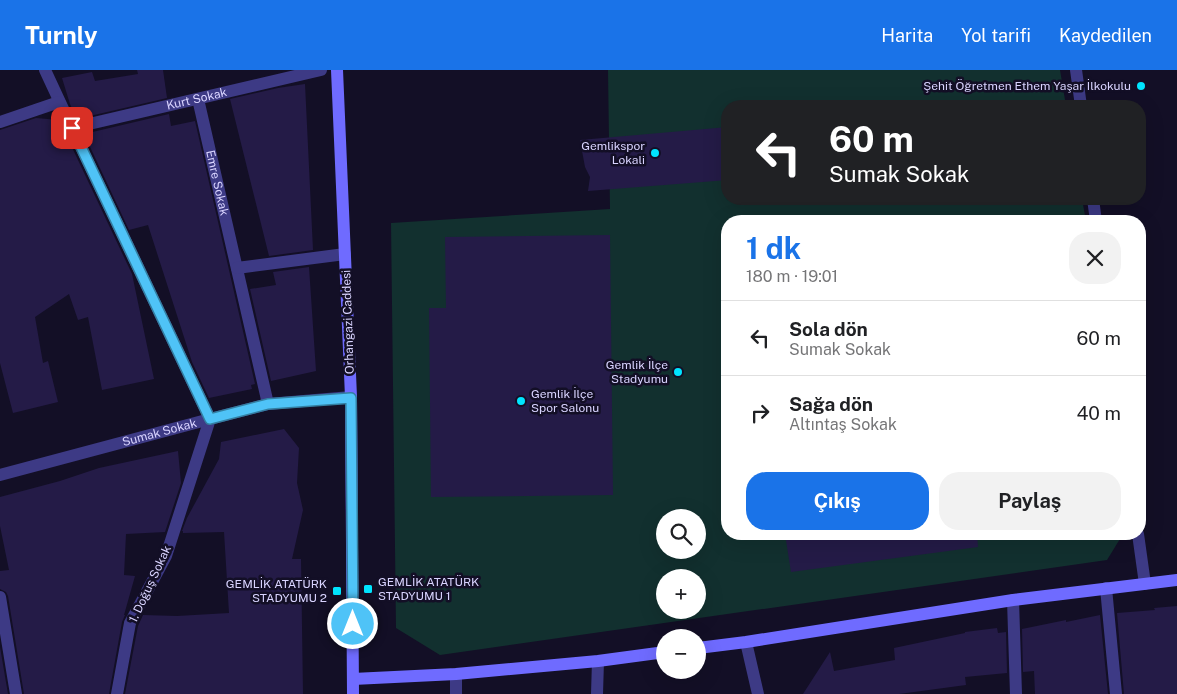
<!DOCTYPE html>
<html lang="tr">
<head>
<meta charset="utf-8">
<style>
	:root { --surface:#fff; --page:#f2f2f2; --text:#202124; --muted:#757577; --line:#e0e0e0; --accent:#1a73e8 }
	body { margin:0; font-family:"Public Sans",sans-serif; background:var(--page); color:var(--text); height:100vh; display:flex; flex-direction:column; font-size:19px; white-space:nowrap }
	* { box-sizing:border-box; margin:0 }
	p { font-size:16px; color:var(--muted) }
	.icon { flex:none; width:28px; height:28px; fill:none; stroke:currentColor; stroke-width:2; stroke-linecap:round; stroke-linejoin:round }
	.map { position:relative; flex:1; overflow:hidden }
	.panel { position:absolute; left:721px; top:145px; width:425px; height:325px; display:flex; flex-direction:column; background:var(--surface); border-radius:20px; box-shadow:0 5px 20px #0002 }
	.panel>* { flex:none }
	.hud { position:absolute; left:721px; top:30px; width:425px; height:105px; border-radius:20px; box-shadow:0 5px 20px #0002; background:#202124; color:#fff; overflow:hidden }
	.controls { position:absolute; left:656px; top:439px; display:grid; gap:10px }
	.controls a { display:grid; place-items:center; width:50px; height:50px; border-radius:50%; background:var(--surface); box-shadow:0 5px 20px #0002; font-size:25px }
	.pin { position:absolute; display:grid; place-items:center; width:42px; height:42px; color:#fff; margin:-21px; border-radius:10px; box-shadow:0 2px 8px #0006 }
	.me { position:absolute; width:55px; margin:-28px; rotate:0deg; stroke-linejoin:round; filter:drop-shadow(0 0 4px #0008) }
	.turn { display:flex; align-items:center; gap:18px; height:105px; padding:0 25px; font-size:22px }
	.turn .icon { width:65px; height:65px; stroke-width:2.5 }
	.turn b { display:block; font-size:35px; line-height:42px }
	.round { display:grid; place-items:center; flex:none; width:52px; height:52px; border-radius:20px; background:var(--page) }
	.headline { display:flex; align-items:center; justify-content:space-between; height:85px; padding:0 25px }
	h1 { font-size:30px; font-weight:700; line-height:38px; color:var(--accent) }
	.cta { display:flex; gap:10px; margin-top:auto; padding:10px 25px }
	.cta a { flex:1; height:58px; border-radius:20px; background:var(--accent); color:#fff; font-size:20px; font-weight:700; line-height:58px; text-align:center }
	.cta a+a { background:var(--page); color:var(--text) }
	ul { padding:0; list-style:none }
	li { display:flex; align-items:center; gap:15px; height:75px; padding:0 25px; border-top:1px solid var(--line) }
	li div { flex:1 }
	li b { display:block; font-size:19px }
	li em { font-style:normal }
	header { display:flex; align-items:center; gap:30px; box-sizing:border-box; height:70px; padding:0 25px; background:var(--accent); color:#fff }
	header strong { font-size:24px }
	nav { display:flex; gap:28px; margin-inline-start:auto; font-size:18px }
	.map>svg:first-child { display:block }
	.green { fill:#12302f; fill-rule:evenodd }
	.building { fill:#241b47 }
	.lines { fill:none; stroke-linecap:round; stroke-linejoin:round }
	.street { stroke:#3d3a85; stroke-width:12 }
	.secondary { stroke:#6f6bff; stroke-width:12 }
	.route-casing { stroke:#337fa1; stroke-width:12 }
	.route { stroke:#4fc3f7; stroke-width:9 }
	.poi-dot { fill:#00e5ff; stroke:#130f26; stroke-width:2 }
	.labels { text-anchor:middle; dominant-baseline:central; stroke-width:5; stroke-linejoin:round; paint-order:stroke }
	.poi-label { font-size:12px; fill:#d9d4ff; stroke:#130f26; text-anchor:end }
	.street-label { font-size:12px; fill:#d9d4ff; stroke:#130f26 }
</style>
</head>
<body>
<header>
<strong>Turnly</strong>
<nav><a>Harita</a><a>Yol tarifi</a><a>Kaydedilen</a></nav>
</header>
<div class="map">
<svg width="1177" height="624" viewBox="0 0 1177 624">
	<rect width="100%" height="100%" fill="#130f26"/>
	<path class="green" d="M608,0H1060L1066,36H728V129H1082L1086,151H728V464H1123L1107,490L440,585L396,558L391,153L610,139ZM665,448H698V480H665ZM665,508H698V540H665Z"/>
	<path class="building" d="M137,0H163L167,28L77,49L70,34L62,8L92,2L95,11L138,4Z
		M305,14L313,180L269,186L230,29L278,18Z
		M169,44L171,56L195,51L255,314L251,315L252,319L209,328L192,292L148,155L129,160L84,64Z
		M36,48L59,50L132,204L154,309L102,320L88,247L78,250L69,224L35,247L43,293L48,291L58,332L13,343L0,293V60Z
		M728,57V110L588,121L590,107L585,97L580,70Z
		M610,165L613,425L431,427L429,238H446L445,167Z
		M309,197L316,301L271,311L250,219L276,215L273,202Z
		M284,359L299,378L297,413L303,440L292,489H301L303,624H125L138,556L143,545L177,546L229,543L224,462L183,463V461H182L187,448L219,389L221,372Z
		M178,381L181,413L165,462L126,464L124,505L135,506L124,545H125L122,552L109,624H24L8,526L6,522L0,519V501L9,500L0,456V427L60,411L99,398Z
		M785,464H977L978,477L791,502Z
		M1177,536V624H1124L1117,543L1155,540L1154,538Z
		M1100,545L1108,624H1035L1034,601L1023,602L1022,559L1066,550V552Z
		M997,558L998,563L1006,562L1007,603L965,607L966,615L899,624H803L830,582L834,601L895,590L894,578L965,563V562Z
		M0,577L8,624H0Z"/>
	<g class="lines">
		<g class="street">
			<path d="M45,0L72,58L210,349L166,486L130,553L117,624"/>
			<path d="M1076,0L1081,36"/>
			<path id="s1" d="M198,29L268,334"/>
			<path d="M0,52L59,32"/>
			<path id="s2" d="M72,58L321,0"/>
			<path d="M1093,129L1096,151"/>
			<path d="M237,198L345,184"/>
			<path id="s3" d="M0,405L210,349L268,334L351,327"/>
			<path d="M1138,464L1145,514"/>
			<path d="M1106,518L1116,624"/>
			<path d="M0,527L16,624"/>
			<path d="M1013,530L1016,624"/>
			<path d="M746,572L758,624"/>
			<path d="M456,604V624"/>
			<path d="M597,624L598,591"/>
		</g>
		<path class="secondary" d="M337,0L351,327L353,624
			M698,578L746,572L1013,530L1177,510
			M353,609L456,604L598,591L665,582"/>
	</g>
	<g class="lines">
		<defs>
			<path id="route" d="M72,58L210,349L268,334L351,328L353,554"/>
		</defs>
		<use href="#route" class="route-casing"/>
		<use href="#route" class="route"/>
	</g>
	<g class="poi-dot">
		<circle cx="1141" cy="16" r="5"/>
		<circle cx="655" cy="83" r="5"/>
		<circle cx="678" cy="302" r="5"/>
		<circle cx="521" cy="331" r="5"/>
		<rect x="363" y="514" width="10" height="10" rx="2.5"/>
		<rect x="332" y="516" width="10" height="10" rx="2.5"/>
	</g>
	<g class="labels">
		<g class="poi-label">
			<text x="1131" y="16">Şehit Öğretmen Ethem Yaşar İlkokulu</text>
			<text x="645" y="76">Gemlikspor<tspan x="645" dy="14">Lokali</tspan></text>
			<text x="668" y="295">Gemlik İlçe<tspan x="668" dy="14">Stadyumu</tspan></text>
			<text x="531" y="324" text-anchor="start">Gemlik İlçe<tspan x="531" dy="14">Spor Salonu</tspan></text>
			<text x="378" y="512" text-anchor="start">GEMLİK ATATÜRK<tspan x="378" dy="14">STADYUMU 1</tspan></text>
			<text x="327" y="514">GEMLİK ATATÜRK<tspan x="327" dy="14">STADYUMU 2</tspan></text>
		</g>
		<g class="street-label">
			<text stroke="none"><textPath href="#s2" startOffset="128">Kurt Sokak</textPath></text>
			<text stroke="none"><textPath href="#s1" startOffset="86">Emre Sokak</textPath></text>
			<text transform="translate(348 252) rotate(-92)">Orhangazi Caddesi</text>
			<text stroke="none"><textPath href="#s3" startOffset="165">Sumak Sokak</textPath></text>
			<text transform="translate(150 514) rotate(-65)">1. Doğuş Sokak</text>
		</g>
	</g>
</svg>
<div class="controls">
<a><svg class="icon" aria-label="search" viewBox="0 0 24 24"><circle cx="10" cy="10" r="6"/><path d="M15 15l6 6"/></svg></a>
<a>+</a>
<a>−</a>
</div>
<div class="pin" style="left:72px;top:58px;background:#d93025"><svg class="icon" aria-label="arrive" viewBox="0 0 24 24"><path d="M6 21V4h12l-3 4 3 4H6"/></svg></div>
<svg class="me" style="left:353px;top:554px" viewBox="-20 -20 40 40"><circle r="17" fill="#4fc3f7" stroke="#fff" stroke-width="3"/><path d="M0-11L8 9 0 5-8 9z" fill="#fff"/></svg>
<div class="hud">
<div class="turn"><svg class="icon" aria-label="left" viewBox="0 0 24 24"><path d="M17 20v-9H6M10 6l-5 5 5 5"/></svg><div><b>60 m</b>Sumak Sokak</div></div>
</div>
<section class="panel">
<div class="headline"><div><h1>1 dk</h1><p>180 m · 19:01</p></div><a class="round"><svg class="icon" aria-label="close" viewBox="0 0 24 24"><path d="M6 6l12 12M18 6L6 18"/></svg></a></div>
<ul>
<li><svg class="icon" aria-label="left" viewBox="0 0 24 24"><path d="M17 20v-9H6M10 6l-5 5 5 5"/></svg><div><b>Sola dön</b><p>Sumak Sokak</p></div><em>60 m</em></li>
<li><svg class="icon" aria-label="right" viewBox="0 0 24 24"><path d="M7 20v-9h11M14 6l5 5-5 5"/></svg><div><b>Sağa dön</b><p>Altıntaş Sokak</p></div><em>40 m</em></li>
</ul>
<div class="cta"><a>Çıkış</a><a>Paylaş</a></div>
</section>
</div>
</body>
</html>
